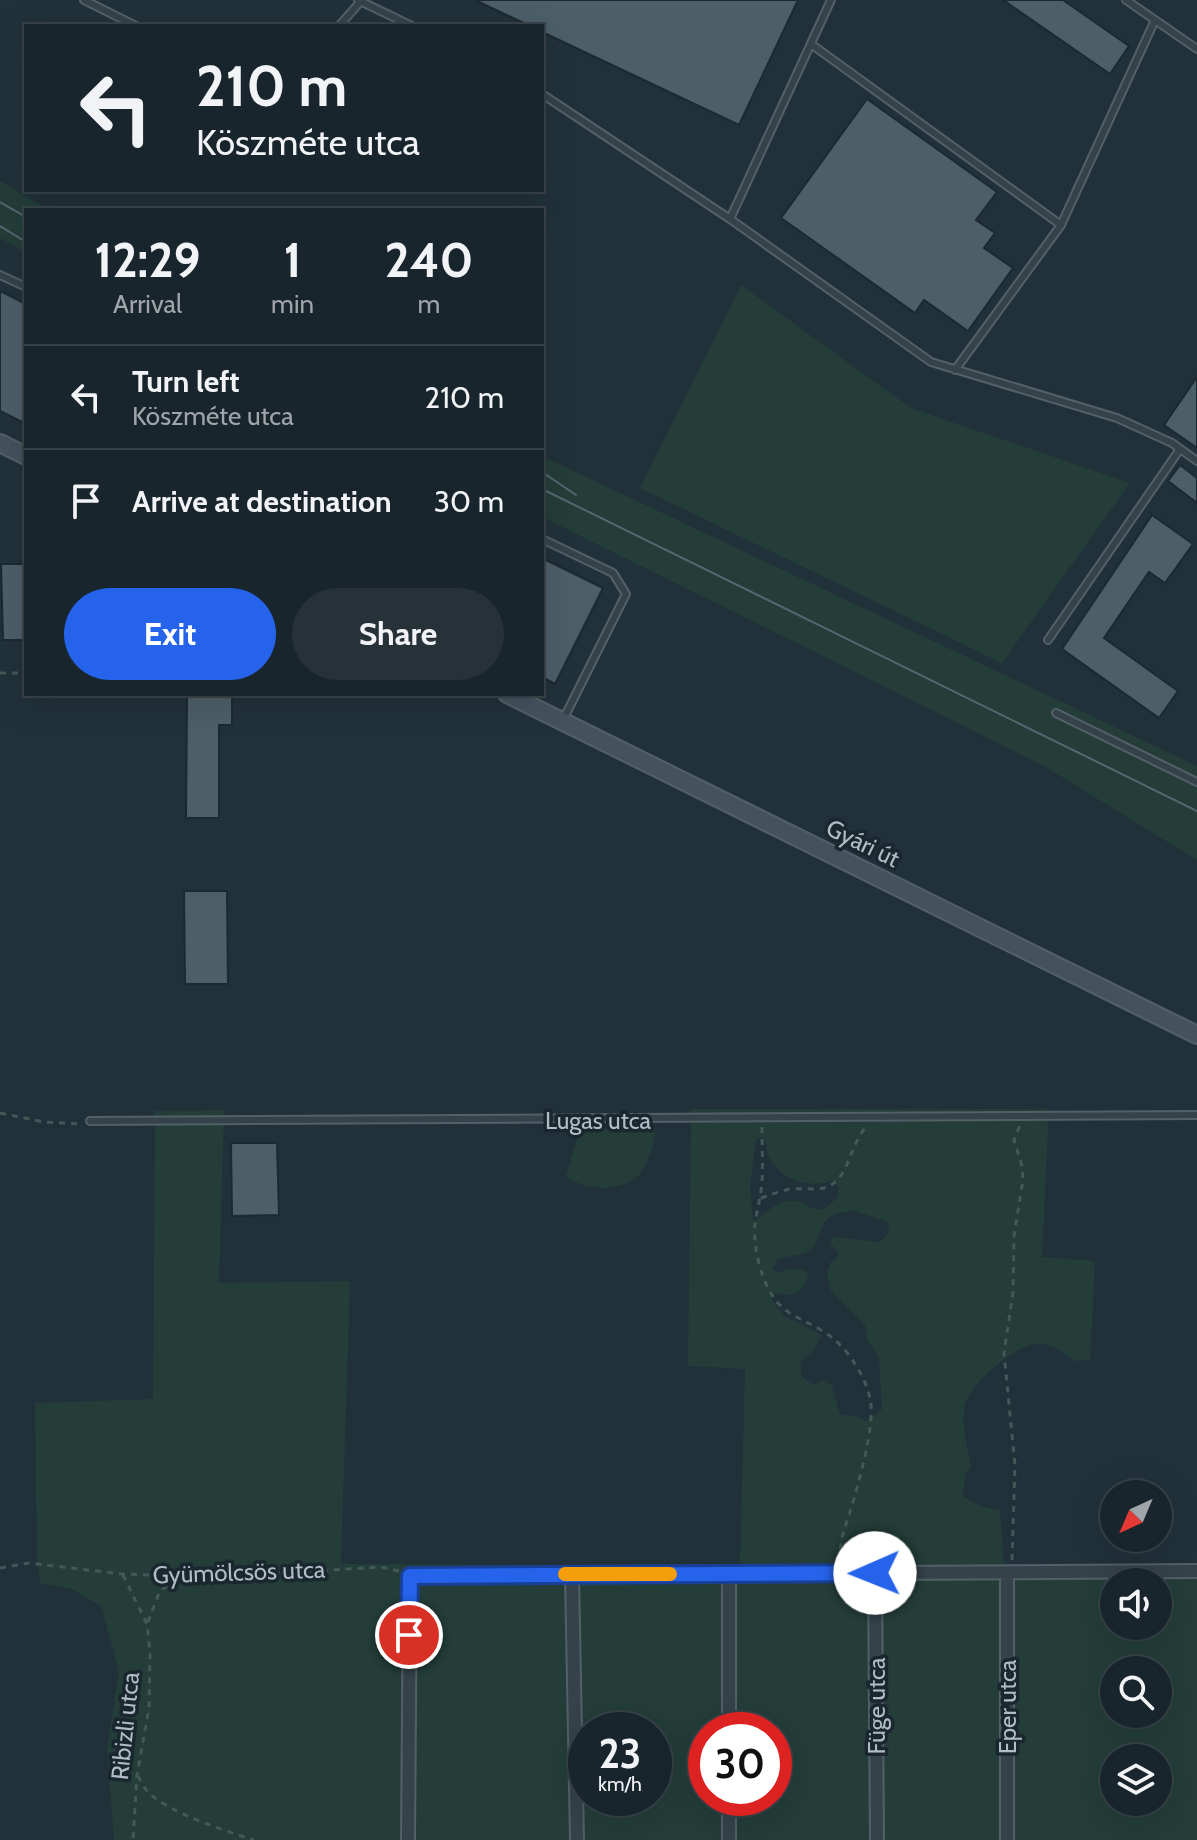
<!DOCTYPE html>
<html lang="en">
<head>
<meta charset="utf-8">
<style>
	:root { --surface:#19252c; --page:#263138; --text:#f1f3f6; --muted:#9fa5a9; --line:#374248; --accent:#2563eb }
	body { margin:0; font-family:Cabin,sans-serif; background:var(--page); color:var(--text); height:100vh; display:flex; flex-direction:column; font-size:30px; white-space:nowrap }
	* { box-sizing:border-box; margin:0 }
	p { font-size:26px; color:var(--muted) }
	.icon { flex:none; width:44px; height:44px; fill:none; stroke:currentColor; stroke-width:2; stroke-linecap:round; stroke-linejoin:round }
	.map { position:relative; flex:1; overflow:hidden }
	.sheet { position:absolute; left:24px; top:208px; width:520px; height:488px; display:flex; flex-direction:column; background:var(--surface); border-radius:0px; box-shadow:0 8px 32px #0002,0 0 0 2px var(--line) }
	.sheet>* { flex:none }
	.top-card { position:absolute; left:24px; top:24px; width:520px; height:168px; border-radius:0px; box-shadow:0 8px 32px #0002,0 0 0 2px var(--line); background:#19252c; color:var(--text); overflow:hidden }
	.needle { width:52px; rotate:224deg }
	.buttons { position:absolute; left:1100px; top:1480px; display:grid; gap:16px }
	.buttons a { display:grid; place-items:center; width:72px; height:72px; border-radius:50%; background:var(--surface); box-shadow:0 8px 32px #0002,0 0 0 2px var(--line); font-size:40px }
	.speed { position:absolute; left:568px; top:1712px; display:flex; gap:16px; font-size:40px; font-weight:700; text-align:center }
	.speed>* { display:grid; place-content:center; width:104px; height:104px; border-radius:50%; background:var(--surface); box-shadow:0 8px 32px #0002,0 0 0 2px var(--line); line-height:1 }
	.speed small { font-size:20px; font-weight:400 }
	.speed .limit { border:12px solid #d22; background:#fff; color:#111 }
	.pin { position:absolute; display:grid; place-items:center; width:68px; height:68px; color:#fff; margin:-34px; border:4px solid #fff; border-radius:50%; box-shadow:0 2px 8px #0007 }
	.me { position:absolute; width:88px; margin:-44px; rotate:269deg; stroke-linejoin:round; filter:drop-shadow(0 0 6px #0008) }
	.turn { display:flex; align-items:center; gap:28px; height:168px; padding:0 40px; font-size:36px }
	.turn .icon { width:104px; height:104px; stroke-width:2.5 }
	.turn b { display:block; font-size:56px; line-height:68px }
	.eta { display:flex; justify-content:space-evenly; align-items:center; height:136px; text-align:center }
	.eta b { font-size:48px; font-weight:700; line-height:56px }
	.cta { display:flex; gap:16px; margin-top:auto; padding:16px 40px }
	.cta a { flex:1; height:92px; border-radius:48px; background:var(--accent); color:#fff; font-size:32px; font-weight:700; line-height:92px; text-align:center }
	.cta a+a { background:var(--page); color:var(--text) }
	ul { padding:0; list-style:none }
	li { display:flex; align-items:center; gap:24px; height:104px; padding:0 40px; border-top:2px solid var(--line) }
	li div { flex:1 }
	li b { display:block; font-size:30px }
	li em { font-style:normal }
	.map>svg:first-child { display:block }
	.green { fill:#243d39; fill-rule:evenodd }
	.building { fill:#4c5e68; stroke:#1c2931; stroke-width:2 }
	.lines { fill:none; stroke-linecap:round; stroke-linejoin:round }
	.lane-casing { stroke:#536068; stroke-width:10 }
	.street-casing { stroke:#536068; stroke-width:16 }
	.secondary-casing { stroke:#536068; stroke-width:20 }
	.path { stroke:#435957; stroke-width:3; stroke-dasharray:6 6; stroke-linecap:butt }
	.lane { stroke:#35424a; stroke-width:6 }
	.street { stroke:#35424a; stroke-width:12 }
	.secondary { stroke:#43525d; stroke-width:16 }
	.tram { stroke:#576771; stroke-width:2 }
	.route-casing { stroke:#184099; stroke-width:20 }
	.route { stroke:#2563eb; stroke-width:14 }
	.slow { stroke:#f59e0b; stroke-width:14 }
	.labels { text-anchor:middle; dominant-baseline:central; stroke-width:7; stroke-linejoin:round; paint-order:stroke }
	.street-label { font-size:24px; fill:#b0bdc6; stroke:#1a272f }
</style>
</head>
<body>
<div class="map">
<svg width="1197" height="1840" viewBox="0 0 1197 1840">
	<rect width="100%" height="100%" fill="#21313a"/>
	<path class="green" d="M0,181L49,210H26V253L0,238Z
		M741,285L911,408L1130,483L1002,663L640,488Z
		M542,456L1197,766V860L1044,766L542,517Z
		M691,1109H1049L1042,1257L1095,1261L1090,1360L1075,1361C1063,1351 1051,1343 1035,1344C1014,1346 971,1384 965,1404C960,1422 968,1449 971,1467L965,1475L963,1496L978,1505L1000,1511L1004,1567H1197V1840H114L107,1749L119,1671L101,1606L70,1588L40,1584L37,1557L35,1403L153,1399L155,1111L224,1110L219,1283L350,1281L341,1564L740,1566L745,1369L688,1366ZM765,1138C767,1144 766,1150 769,1157C779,1179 809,1189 832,1181L839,1187L837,1198L824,1209C809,1210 812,1207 800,1202C784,1195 765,1213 753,1222L750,1186L756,1139ZM854,1211L889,1222L888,1234L880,1242L833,1237L830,1243L838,1252L837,1258L830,1263L827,1273L831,1291L865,1325L868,1341L879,1357L882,1409L866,1422L857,1416L840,1415L832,1386L825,1380L813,1385L802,1377L800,1363L814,1350L822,1335L783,1315L771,1298L775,1293L788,1295L799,1292L809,1277L805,1270C795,1268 787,1268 778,1273L773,1269L777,1259C786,1256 801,1256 809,1251C827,1240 810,1213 854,1211ZM1114,1582H1158V1626H1114ZM1114,1670H1158V1714H1114ZM586,1730H654V1798H586ZM706,1730H774V1798H706ZM1114,1758H1158V1802H1114Z
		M590,1123L640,1124L655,1128C655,1142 648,1165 638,1176C621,1192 583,1191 566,1176L580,1129Z"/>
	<path class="building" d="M475,0H798L739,125L542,32V26H530Z
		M1003,0H1063L1129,46L1110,74Z
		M867,99L997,192L976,220L995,233L984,248L1013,268L968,331L924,300L915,313L781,218Z
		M0,291L26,304V424L0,411Z
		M1197,377V448L1164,425Z
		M1180,465L1197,478V503L1168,481Z
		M1152,515L1193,544L1165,583L1149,572L1104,638L1178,691L1159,718L1062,649Z
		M542,558L603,588L555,684L542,677Z
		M1,564H26V640H3Z
		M187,695L232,696V725H219V818H186Z
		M184,891H227L228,984H185Z
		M231,1143H277L279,1215L232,1216Z"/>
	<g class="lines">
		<defs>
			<path id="lane" d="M84,0L136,26
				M358,0L412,26
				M1126,0L1197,49
				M339,26L361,1
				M811,44L1061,225L1155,20
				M542,94L730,219L931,362L1117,418L1172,443L1197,461
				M730,219L831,0
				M0,275L26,287
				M955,370L1061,225
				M542,539L613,573L626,594L563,720
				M1048,640L1180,449
				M1056,713L1197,782
				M90,1121L1197,1115"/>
			<path id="street" d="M875,1573L877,1840
				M572,1574L577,1840
				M729,1730V1575
				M408,1840L410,1576L1197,1571
				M729,1840V1798
				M1007,1840V1573"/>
			<path id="secondary" d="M0,443L26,456
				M507,694L1197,1035"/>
		</defs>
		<use href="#lane" class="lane-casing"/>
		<use href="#street" class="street-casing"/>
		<use href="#secondary" class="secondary-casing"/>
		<path class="path" d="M0,673H26
			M0,1113L44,1122L82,1124
			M762,1127C762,1145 763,1164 762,1182C761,1196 757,1210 755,1224C753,1246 760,1276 772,1295C783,1314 803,1319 821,1330C844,1343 864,1372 870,1398C876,1425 858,1485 850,1512C845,1528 839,1542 840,1560
			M761,1198C771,1195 781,1190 792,1189C813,1187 828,1195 842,1174C851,1159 854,1142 865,1128
			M1012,1560L1015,1465L1004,1353L1013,1293L1014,1236L1023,1180L1022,1166L1014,1140L1020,1125
			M0,1568L29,1563L122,1574L177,1576L227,1567L280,1573L381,1567L399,1571
			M123,1575L147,1624L150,1652L149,1708L137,1775L133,1840
			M148,1622L159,1593L177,1576
			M138,1776C141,1781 144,1788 148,1792C167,1812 228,1832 254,1840"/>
		<use href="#lane" class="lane"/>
		<use href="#street" class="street"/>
		<use href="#secondary" class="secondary"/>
		<path class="tram" d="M0,202L26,217
			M0,226L26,242
			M542,472L576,495
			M542,489L1197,811"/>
	</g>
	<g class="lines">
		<defs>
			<path id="route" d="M409,1635L410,1576L875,1573"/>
		</defs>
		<use href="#route" class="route-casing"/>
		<use href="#route" class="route"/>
		<path class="slow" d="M565,1574H670"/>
	</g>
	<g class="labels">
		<g class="street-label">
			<text transform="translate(863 843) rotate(26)">Gyári út</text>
			<text x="598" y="1120">Lugas utca</text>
			<text transform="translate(239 1572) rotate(-2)">Gyümölcsös utca</text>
			<text transform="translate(876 1706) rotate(-90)">Füge utca</text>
			<text transform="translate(1007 1707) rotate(-90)">Eper utca</text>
			<text transform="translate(125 1726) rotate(-84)">Ribizli utca</text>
		</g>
	</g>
</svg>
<div class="buttons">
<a><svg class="needle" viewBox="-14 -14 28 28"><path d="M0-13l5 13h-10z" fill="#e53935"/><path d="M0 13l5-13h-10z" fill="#9fa5a9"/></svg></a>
<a><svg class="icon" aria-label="sound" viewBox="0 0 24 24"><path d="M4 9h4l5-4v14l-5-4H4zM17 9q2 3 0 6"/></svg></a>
<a><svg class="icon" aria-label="search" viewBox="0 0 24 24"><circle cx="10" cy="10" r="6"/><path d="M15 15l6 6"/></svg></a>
<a><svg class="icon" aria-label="layers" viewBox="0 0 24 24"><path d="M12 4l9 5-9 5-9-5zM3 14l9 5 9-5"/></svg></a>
</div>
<div class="speed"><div>23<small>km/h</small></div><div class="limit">30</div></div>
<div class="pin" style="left:409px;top:1635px;background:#d93025"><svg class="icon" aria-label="arrive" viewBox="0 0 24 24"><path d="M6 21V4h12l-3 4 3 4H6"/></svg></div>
<svg class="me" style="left:875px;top:1573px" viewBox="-20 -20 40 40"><circle r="19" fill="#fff"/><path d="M0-13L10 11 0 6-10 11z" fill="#2563eb"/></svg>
<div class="top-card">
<div class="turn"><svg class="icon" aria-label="left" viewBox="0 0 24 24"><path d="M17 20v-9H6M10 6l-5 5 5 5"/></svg><div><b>210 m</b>Köszméte utca</div></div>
</div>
<section class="sheet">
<div class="eta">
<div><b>12:29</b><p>Arrival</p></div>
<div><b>1</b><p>min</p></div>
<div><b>240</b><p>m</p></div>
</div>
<ul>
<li><svg class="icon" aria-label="left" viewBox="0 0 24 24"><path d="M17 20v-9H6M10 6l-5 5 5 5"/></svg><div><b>Turn left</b><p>Köszméte utca</p></div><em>210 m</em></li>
<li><svg class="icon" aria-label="arrive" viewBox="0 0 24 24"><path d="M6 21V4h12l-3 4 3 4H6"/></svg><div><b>Arrive at destination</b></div><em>30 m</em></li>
</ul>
<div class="cta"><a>Exit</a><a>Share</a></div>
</section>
</div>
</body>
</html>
